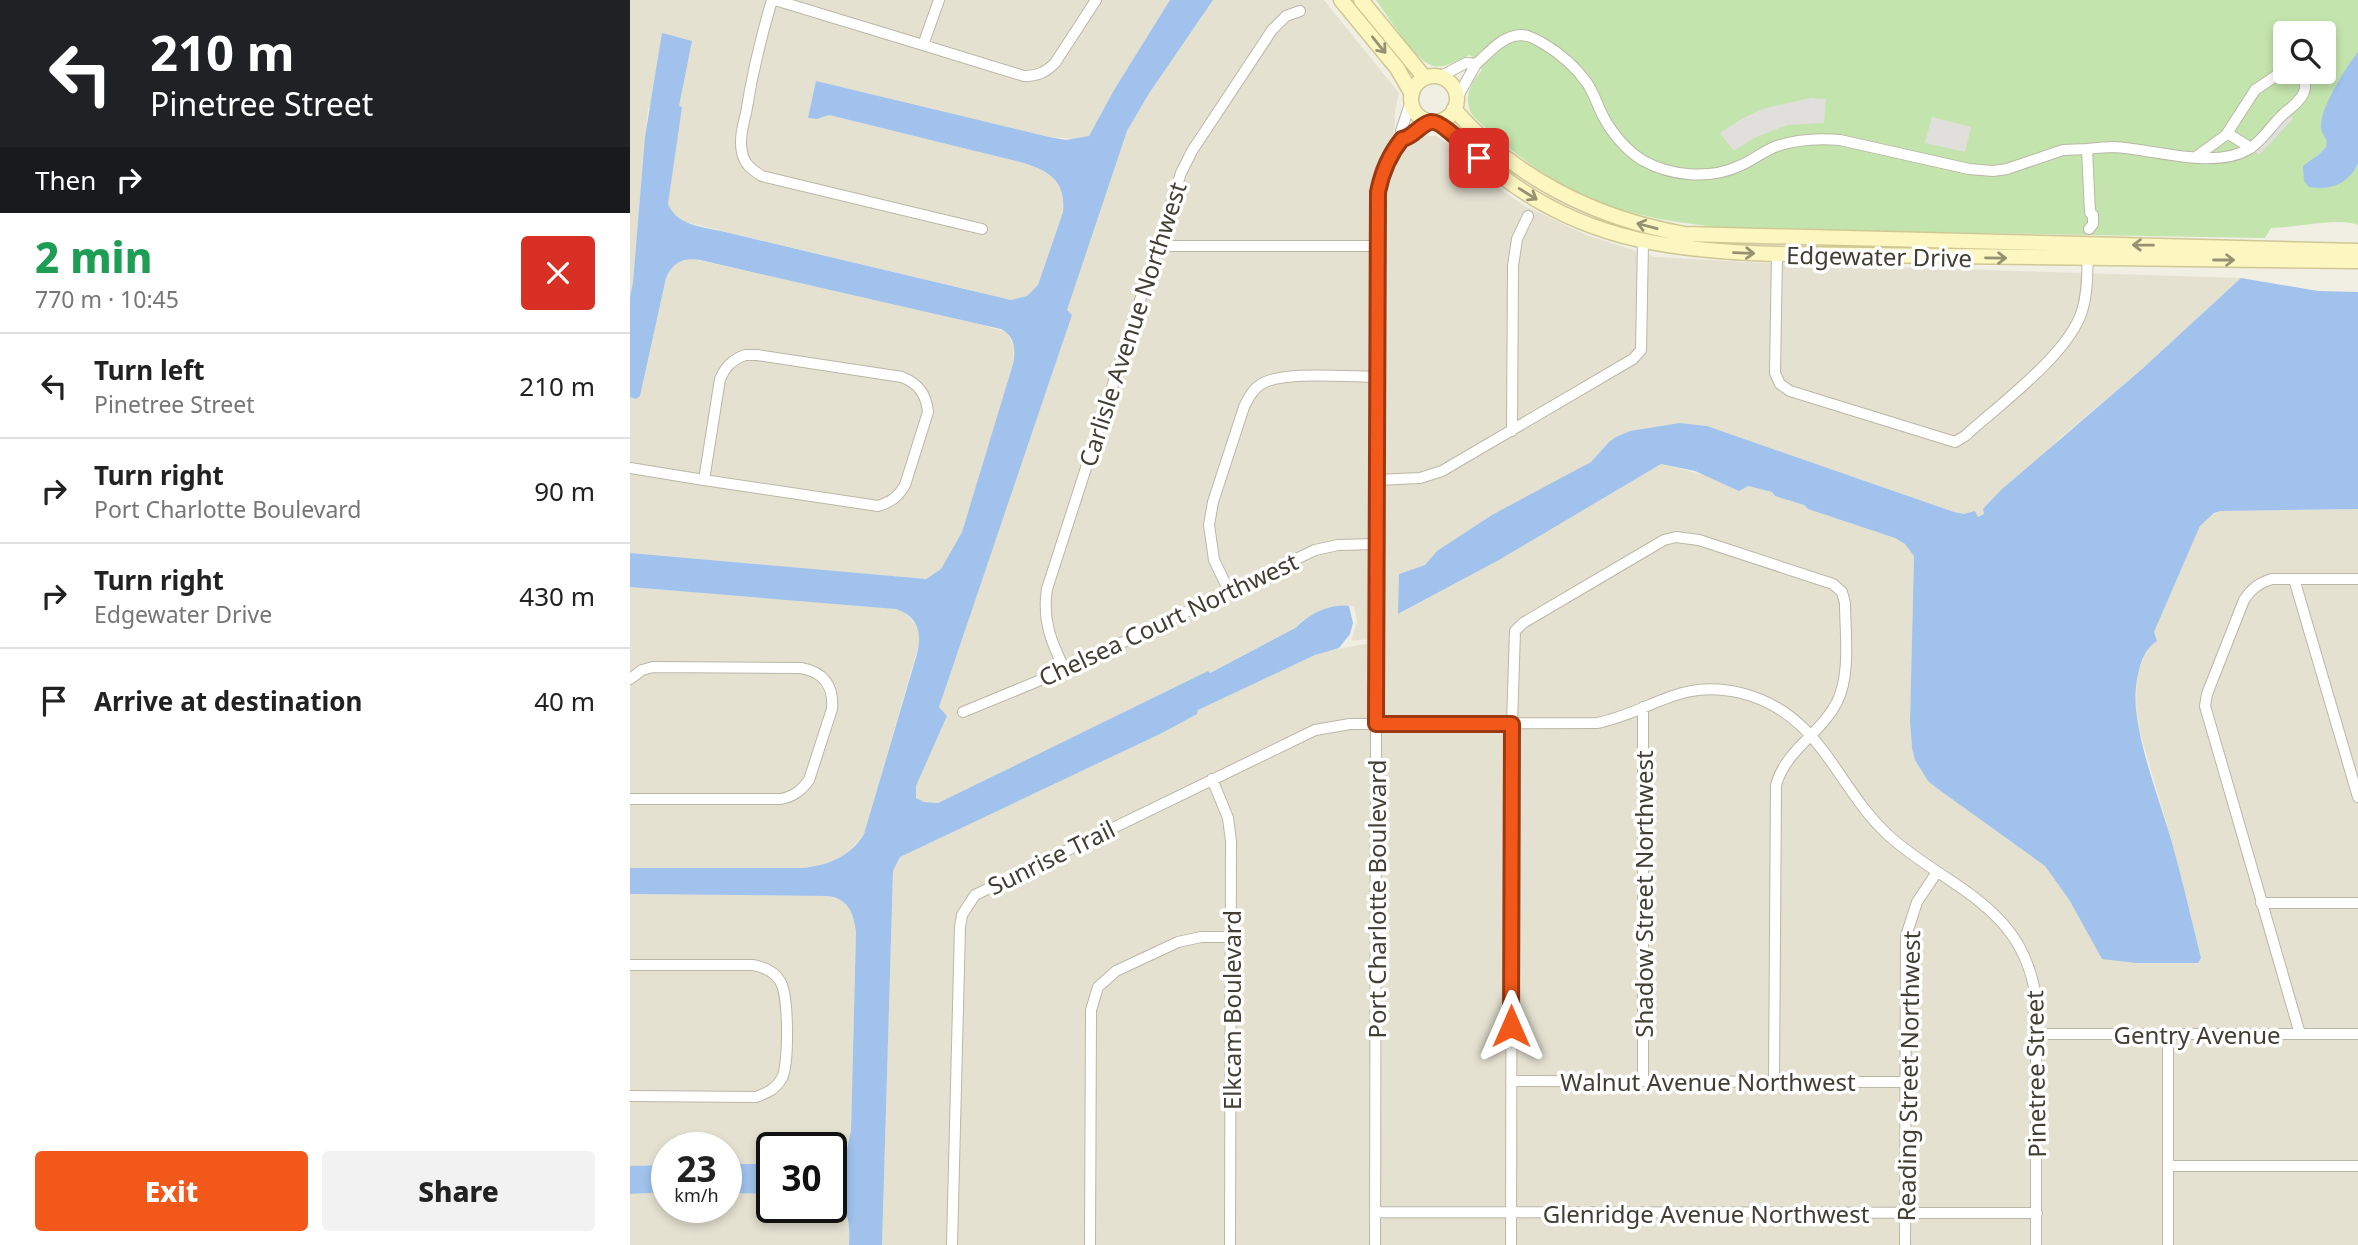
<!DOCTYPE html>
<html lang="en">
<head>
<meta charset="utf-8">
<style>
	:root { --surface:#fff; --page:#f2f2f2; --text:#222; --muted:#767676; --line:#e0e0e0; --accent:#f15819 }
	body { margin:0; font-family:"Noto Sans",sans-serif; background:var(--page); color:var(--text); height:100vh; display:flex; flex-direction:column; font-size:26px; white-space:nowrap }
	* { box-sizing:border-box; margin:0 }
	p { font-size:23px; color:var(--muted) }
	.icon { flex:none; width:38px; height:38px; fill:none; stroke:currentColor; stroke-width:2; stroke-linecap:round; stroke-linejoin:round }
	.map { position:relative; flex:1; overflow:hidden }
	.drawer { display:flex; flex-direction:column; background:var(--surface); width:630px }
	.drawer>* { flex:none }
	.banner { background:#202124; color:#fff; overflow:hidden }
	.tools { position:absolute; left:1643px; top:21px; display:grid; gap:14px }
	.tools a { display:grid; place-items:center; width:63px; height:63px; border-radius:7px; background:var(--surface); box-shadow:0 4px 10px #0003; font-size:35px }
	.speed { position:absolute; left:21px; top:1132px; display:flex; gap:14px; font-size:35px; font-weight:700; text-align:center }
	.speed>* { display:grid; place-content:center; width:91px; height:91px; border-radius:50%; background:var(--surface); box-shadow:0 4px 10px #0003; line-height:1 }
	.speed small { font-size:18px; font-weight:400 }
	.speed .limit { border:4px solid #111; border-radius:10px; background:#fff; color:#111 }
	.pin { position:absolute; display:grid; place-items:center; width:60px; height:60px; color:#fff; margin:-30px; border-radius:14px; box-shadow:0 4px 10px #0006 }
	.me { position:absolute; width:77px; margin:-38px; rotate:0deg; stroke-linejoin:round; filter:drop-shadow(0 0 5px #0008) }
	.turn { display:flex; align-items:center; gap:24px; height:147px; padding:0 35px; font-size:32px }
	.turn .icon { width:91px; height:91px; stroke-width:2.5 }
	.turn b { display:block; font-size:49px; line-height:60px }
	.then { display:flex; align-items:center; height:66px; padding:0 35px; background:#0003; gap:14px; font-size:26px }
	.round { display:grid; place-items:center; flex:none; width:74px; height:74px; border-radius:7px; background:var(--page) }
	.summary { display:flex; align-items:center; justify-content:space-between; height:119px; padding:0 35px }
	h1 { font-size:42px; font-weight:800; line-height:52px; color:#1e9e55 }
	.action { display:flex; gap:14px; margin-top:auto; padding:14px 35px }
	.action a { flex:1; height:80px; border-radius:7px; background:var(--accent); color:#fff; font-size:28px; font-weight:800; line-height:80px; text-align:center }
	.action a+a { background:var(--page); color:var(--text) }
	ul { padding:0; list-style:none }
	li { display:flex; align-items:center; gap:21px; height:105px; padding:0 35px; border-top:2px solid var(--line) }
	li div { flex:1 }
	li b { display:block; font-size:26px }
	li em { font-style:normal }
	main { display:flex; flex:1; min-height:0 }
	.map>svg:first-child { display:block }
	.residential { fill:#e4e1d1 }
	.green { fill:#c3e4ac; fill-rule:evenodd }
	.parking { fill:#e1dfdb }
	.water { fill:#a0c2ec }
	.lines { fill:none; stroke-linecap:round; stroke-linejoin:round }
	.street-casing { stroke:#bbb7a6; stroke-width:12 }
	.secondary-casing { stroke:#cfc894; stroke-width:17 }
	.street { stroke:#fff; stroke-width:10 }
	.secondary { stroke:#fcf6c1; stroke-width:14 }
	.oneway { stroke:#969173 }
	.route-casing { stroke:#9d3910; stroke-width:18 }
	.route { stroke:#f15819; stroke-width:12 }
	.labels { text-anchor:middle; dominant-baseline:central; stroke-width:7; stroke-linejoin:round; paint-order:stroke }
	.street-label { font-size:24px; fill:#423e33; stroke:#fff }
</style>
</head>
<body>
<main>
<section class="drawer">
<div class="banner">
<div class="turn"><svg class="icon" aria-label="left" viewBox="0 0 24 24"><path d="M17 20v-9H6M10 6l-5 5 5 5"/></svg><div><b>210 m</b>Pinetree Street</div></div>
<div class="then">Then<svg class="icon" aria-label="right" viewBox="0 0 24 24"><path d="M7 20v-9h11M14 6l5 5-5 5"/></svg></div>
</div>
<div class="summary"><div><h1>2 min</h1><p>770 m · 10:45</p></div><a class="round" style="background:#d93025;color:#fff"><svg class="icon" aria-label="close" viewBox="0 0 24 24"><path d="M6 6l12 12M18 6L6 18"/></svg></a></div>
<ul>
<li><svg class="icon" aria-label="left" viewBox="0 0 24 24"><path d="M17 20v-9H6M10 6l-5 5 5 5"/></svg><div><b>Turn left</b><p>Pinetree Street</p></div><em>210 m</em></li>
<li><svg class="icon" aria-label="right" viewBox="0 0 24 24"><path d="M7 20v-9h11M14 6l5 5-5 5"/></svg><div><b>Turn right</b><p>Port Charlotte Boulevard</p></div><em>90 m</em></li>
<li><svg class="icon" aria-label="right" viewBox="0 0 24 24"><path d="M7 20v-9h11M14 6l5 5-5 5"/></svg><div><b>Turn right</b><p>Edgewater Drive</p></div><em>430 m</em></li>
<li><svg class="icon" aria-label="arrive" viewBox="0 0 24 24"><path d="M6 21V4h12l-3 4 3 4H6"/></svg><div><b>Arrive at destination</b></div><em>40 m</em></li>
</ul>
<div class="action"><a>Exit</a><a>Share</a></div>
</section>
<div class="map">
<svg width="1728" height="1245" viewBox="0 0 1728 1245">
	<rect width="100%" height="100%" fill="#f1eee3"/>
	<path class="residential" d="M0,0H540L484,90L459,136L447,139L419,137L186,82L179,118L187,119L199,115L394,163L412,168L422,175L430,187L434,200L433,212L408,285L397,296L381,300L55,222L41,211L38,204L51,108L49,107L18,108L3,282L0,297Z
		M583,0H694L769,93L765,111L764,141L755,155L745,179L742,204V241H737V251L742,252V371L738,372V382H742V538L739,539V549H742L741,639L721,641L727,622L724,606L711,605L691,611L673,620L667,627L579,673L578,671L365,775L308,803L289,801L285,793L286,786L317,716L309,707L312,696L442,315L436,310L497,131L518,95Z
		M795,136H806L817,143L874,192L895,206L956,235L1025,257L1134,263L1611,278L1512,369L1431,437L1354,514L1347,517L1324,512L1077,426L1050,423L979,442L961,462L807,551L795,565L769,574V614L869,560L1031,464L1142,492L1145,496L1174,505L1178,509L1265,538L1275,544L1284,555L1280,721L1282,748L1298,781L1415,866L1440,901L1571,958L1542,842L1509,729L1506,706L1507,674L1519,646L1527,641L1524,632L1570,526L1578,517L1591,511L1728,509V1245H750L752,217L757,183L765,159L779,142Z
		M52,259H62L215,292L339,321L377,332L384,347L383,364L332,532L311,569L295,579L0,553V397L6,399L10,396L36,278L44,264Z
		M0,587L266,608L273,611L286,625L291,636L290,641L234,834L214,857L189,866L173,868H0Z
		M741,643L739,1245H252L263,871L270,857L532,733L566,714L568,710L685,655L696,651Z
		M0,894L197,896L213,900L220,908L225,916L226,932L221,1131L220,1140L212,1155L201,1161V1148H142V1164H96V1148H37V1165L0,1166Z
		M37,1192V1208H96V1193L142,1194V1208H201V1197L204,1198L213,1208L220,1225L219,1245H0V1194Z"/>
	<path class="green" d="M746,0H1728V81L1696,147L1681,161L1726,168L1728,164V225C1710,217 1665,228 1641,228L1635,238L1109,229C1064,225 1021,220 977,205C932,190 891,160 856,128C852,124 844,119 841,113C833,97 842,81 852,70L840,55C829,59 815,69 803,66C785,61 758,16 746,0ZM1656,33H1694V72H1656Z"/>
	<path class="parking" d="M1181,98L1196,99L1194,123L1157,125L1124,138L1104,151L1090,133L1113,118L1135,108Z
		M1657,111L1663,119L1629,155L1621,148Z
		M1302,117L1341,127L1335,152L1295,143Z"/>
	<path class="water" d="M540,0H583L518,95L497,131L437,310L442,315L309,707L317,716L286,786V798L294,802L308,803L578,671L580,673L667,627C678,614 702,603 719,606L723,623L720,634L709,648L685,655L568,710L567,714L532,733L270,857L263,871L252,1245H219C220,1227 220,1206 201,1197V1162L217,1149L221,1131L226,932C224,913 218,898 197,896L0,894V868H173C199,865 220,857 234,834L287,654C292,633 289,617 266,609L0,587V553L296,579L311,569L332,532L383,364C386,350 385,336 371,329L70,260C53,257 43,262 36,278L10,396L6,399L0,397V297L3,282L15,137L32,33L62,41L49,106L52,107L38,204C47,226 74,227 95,232L381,300L397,296L408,285L433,212C436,182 420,171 394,163L199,115L187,119L178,118L186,81L419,137L436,140L459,136L484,90Z
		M1728,52V164C1718,184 1700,191 1679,187L1674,181L1673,166L1688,155L1696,147L1697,141C1694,135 1691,132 1691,126C1691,107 1716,67 1728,52Z
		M1611,278L1688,291L1728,292V509L1591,511L1584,513L1570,526L1524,632L1527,641C1508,652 1504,689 1506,709C1510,750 1529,799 1541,839C1552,878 1561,918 1571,958L1568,963H1506L1472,959L1440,901L1415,866L1308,789L1298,781L1285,760L1282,748L1280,721L1284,556L1275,544L1265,538L1178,509L1174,505L1145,496L1142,492L1118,486L1109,491L1065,471L1031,464L869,560L768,614L769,574L795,565L807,551L862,515L961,462L979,442L986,437L1000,431L1050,423L1077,426L1324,512L1334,514L1345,511L1348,517L1354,514L1353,509L1371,490L1512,369Z
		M96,1164H142V1194L96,1193Z
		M37,1165V1192L0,1194V1166Z"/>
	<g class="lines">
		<defs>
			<path id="street" d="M142,0C131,37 122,75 116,113C113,125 109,140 112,152C114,164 122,170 132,176L352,229
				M145,0L293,45
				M309,0L293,45L394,76C407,76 415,73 425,63L466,0
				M846,64C858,54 868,40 884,36C895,33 904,38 914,44C931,54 945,66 957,83C964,93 967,105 973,116C981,132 996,150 1012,160C1040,176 1079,180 1109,166C1122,161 1133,151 1147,146C1168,139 1188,138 1210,140L1339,169L1363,171L1377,169L1433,150L1457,149L1460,213L1463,215V224L1459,229
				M809,77L836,63L846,64L827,98
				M1597,133L1621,148
				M772,139L771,131L781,101
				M1457,149C1466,148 1476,147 1484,147C1523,149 1584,170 1619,149C1635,139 1642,123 1657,111C1671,100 1682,89 1670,72
				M1567,156L1596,135L1625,90L1656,69
				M528,246H747
				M1147,254L1145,373L1150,384L1160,391L1325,442L1335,436C1369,405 1439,354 1452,311C1458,292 1457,272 1458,252
				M115,355H127L272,377C289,384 296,394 298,412L275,485C268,497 261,502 248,506L74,480L90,379C96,366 102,360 115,355Z
				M882,431L883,266L887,239L898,216
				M0,468L74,480
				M747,480L790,478L812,471L1003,359L1011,350L1013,242
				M1664,579L1728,797
				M599,591L584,560L579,525L583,502L614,407C618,399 622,390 630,385C650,370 720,377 747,377
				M435,670C421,642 412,620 417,589L551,173L562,151L642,30L656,16L670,11
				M0,679L12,670L23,667L171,668C194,672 204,686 202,709L179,780C171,791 164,796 151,799H0
				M333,712L435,670L685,550L708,545L747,544
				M582,779L598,818L601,841L600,1245
				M1631,903H1728
				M0,965H123C134,967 144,971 150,981C159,995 159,1064 152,1078C146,1089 137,1093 126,1097L0,1096
				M1407,1034H1728
				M1670,1034L1575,706L1577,694L1614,600C1622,588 1629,583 1642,579H1728
				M881,1081L1275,1082
				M1013,1081V707
				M1538,1166H1728
				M745,1212L1407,1213
				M322,1245L330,927L332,915L345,895L685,730L720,724L967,723C1022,712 1048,678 1111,693C1191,713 1205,785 1257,834C1293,868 1343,888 1375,926C1393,947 1402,971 1406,998V1245
				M460,1245L461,1010L468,987L486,971L548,942L571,937H601
				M745,1245L747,204C749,179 757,159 772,139L779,138L799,122
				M881,1245L882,724L885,631L893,623L1034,540L1046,537L1069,540L1203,584L1212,592L1215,603C1215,634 1221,674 1207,702C1191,734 1156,749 1146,785L1144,1081
				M1275,1245L1276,936L1287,902L1307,872
				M1538,1245V1034"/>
			<path id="secondary" d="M711,0L767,68L782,94
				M731,0L795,78
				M781 99a23 23 0 1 1 46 0a23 23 0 1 1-46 0Z
				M824,109C884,178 965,218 1054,234L1728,251
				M806,122C832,140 855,164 881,183C963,242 1049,251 1147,254L1728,261"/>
		</defs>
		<use href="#street" class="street-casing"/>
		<use href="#secondary" class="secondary-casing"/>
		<use href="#street" class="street"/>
		<use href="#secondary" class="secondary"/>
	</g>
	<defs><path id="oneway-shaft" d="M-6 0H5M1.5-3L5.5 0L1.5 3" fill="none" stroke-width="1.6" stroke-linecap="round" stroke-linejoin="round" transform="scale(1.75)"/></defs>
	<g class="oneway">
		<use href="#oneway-shaft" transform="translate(749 45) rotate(51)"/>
		<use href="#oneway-shaft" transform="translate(898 194) rotate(32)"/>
		<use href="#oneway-shaft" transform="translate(1017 226) rotate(-165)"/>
		<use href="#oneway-shaft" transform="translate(1513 245) rotate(-179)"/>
		<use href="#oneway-shaft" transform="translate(1114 253) rotate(2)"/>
		<use href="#oneway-shaft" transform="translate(1366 258) rotate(1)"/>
		<use href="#oneway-shaft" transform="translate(1594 260)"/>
	</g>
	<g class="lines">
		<defs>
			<path id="route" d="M849,158C840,151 811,120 801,122C790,124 784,137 772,139C759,155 752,172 748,192L746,724H882L881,1026"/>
		</defs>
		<use href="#route" class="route-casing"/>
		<use href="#route" class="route"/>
	</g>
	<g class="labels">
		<g class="street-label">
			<text transform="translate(1249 256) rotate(1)">Edgewater Drive</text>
			<text transform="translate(502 324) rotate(-72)">Carlisle Avenue Northwest</text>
			<text transform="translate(538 619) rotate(-25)">Chelsea Court Northwest</text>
			<text transform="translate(421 857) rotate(-26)">Sunrise Trail</text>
			<text transform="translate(1013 894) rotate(-90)">Shadow Street Northwest</text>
			<text transform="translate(746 899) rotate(-90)">Port Charlotte Boulevard</text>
			<text transform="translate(601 1010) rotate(-90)">Elkcam Boulevard</text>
			<text x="1567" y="1034">Gentry Avenue</text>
			<text transform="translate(1405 1074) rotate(-91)">Pinetree Street</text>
			<text transform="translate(1278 1076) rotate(-89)">Reading Street Northwest</text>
			<text x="1078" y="1081">Walnut Avenue Northwest</text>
			<text x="1076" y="1213">Glenridge Avenue Northwest</text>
		</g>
	</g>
</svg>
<div class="tools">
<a><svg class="icon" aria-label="search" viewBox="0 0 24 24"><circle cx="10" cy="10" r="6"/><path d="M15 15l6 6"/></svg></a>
</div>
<div class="speed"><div>23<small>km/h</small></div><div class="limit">30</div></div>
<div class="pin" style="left:849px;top:158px;background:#d93025"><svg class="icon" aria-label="arrive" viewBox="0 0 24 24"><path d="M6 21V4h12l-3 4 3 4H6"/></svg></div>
<svg class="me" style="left:881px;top:1026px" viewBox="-20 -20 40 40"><path d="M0-17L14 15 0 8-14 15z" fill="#f15819" stroke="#fff" stroke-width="4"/></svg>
</div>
</main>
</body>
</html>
